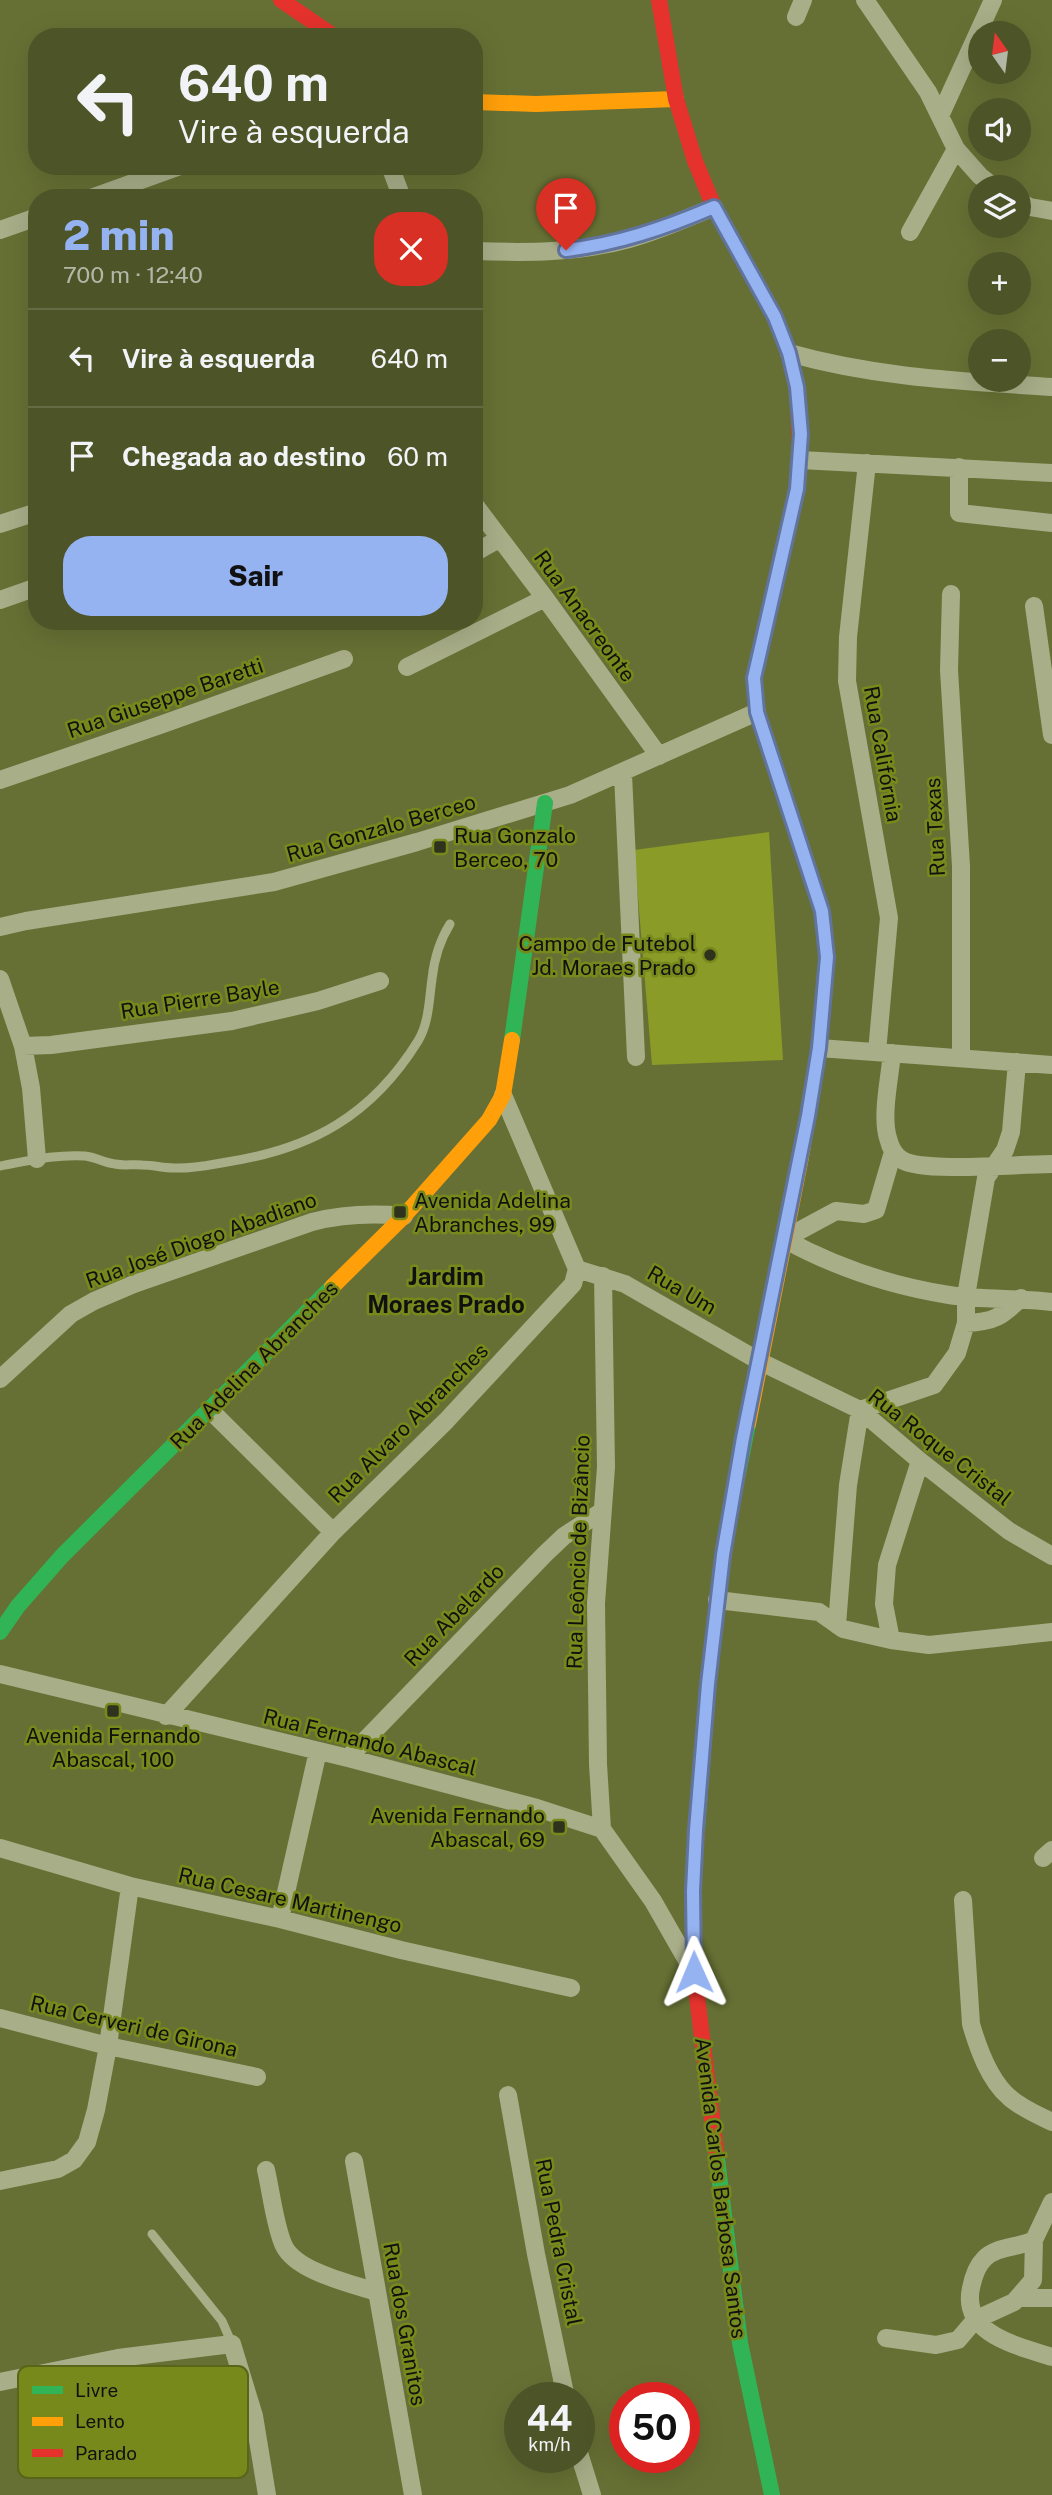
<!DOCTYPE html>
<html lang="pt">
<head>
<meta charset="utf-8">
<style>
	:root { --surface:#4d5427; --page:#545a2f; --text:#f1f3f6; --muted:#b3b7a7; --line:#646a44; --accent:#95b2f1 }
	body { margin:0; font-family:"Public Sans",sans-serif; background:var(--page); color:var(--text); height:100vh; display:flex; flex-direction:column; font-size:26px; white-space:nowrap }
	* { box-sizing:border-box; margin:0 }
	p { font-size:23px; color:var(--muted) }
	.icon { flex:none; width:38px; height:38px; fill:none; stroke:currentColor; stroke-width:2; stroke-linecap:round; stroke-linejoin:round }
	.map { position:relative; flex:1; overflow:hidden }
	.drawer { position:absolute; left:28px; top:189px; width:455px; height:441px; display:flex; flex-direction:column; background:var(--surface); border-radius:28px; box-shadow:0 7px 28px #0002 }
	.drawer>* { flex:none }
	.banner { position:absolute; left:28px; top:28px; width:455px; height:147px; border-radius:28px; box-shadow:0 7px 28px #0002; background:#4d5427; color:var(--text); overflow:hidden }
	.needle { width:46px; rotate:346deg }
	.tools { position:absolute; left:968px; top:21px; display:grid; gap:14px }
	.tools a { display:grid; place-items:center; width:63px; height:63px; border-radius:50%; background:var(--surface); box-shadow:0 7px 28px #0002; font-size:35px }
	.speed { position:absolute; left:504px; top:2382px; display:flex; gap:14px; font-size:35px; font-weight:700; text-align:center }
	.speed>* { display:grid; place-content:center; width:91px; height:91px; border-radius:50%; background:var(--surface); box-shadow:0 7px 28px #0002; line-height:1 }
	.speed small { font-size:18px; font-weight:400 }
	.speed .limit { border:10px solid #d22; background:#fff; color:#111 }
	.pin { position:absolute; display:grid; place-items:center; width:60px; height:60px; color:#fff; margin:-72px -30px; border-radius:50% 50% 50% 0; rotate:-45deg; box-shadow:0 0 7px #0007 }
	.pin .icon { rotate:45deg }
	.me { position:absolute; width:77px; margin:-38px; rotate:359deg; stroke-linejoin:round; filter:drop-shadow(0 0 5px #0008) }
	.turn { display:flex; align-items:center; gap:24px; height:147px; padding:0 35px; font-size:32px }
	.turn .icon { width:91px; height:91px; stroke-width:2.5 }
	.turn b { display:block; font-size:49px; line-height:60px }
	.round { display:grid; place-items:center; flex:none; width:74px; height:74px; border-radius:28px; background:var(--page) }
	.head { display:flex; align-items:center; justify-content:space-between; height:119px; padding:0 35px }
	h1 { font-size:42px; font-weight:800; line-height:52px; color:var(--accent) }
	.button { display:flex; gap:14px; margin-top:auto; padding:14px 35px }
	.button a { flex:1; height:80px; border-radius:28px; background:var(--accent); color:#111; font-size:28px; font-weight:800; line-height:80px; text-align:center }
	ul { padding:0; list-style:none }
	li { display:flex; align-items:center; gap:21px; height:98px; padding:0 35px; border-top:2px solid var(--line) }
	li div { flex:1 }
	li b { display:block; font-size:26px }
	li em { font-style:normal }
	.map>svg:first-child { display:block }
	.green { fill:#8a9b27 }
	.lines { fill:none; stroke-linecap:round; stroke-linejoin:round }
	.lane { stroke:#a8ae88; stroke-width:9 }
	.street { stroke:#a8ae88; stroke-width:18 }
	.fast { stroke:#30b455; stroke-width:16 }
	.slow { stroke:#ff9f0a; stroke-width:16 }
	.jam { stroke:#e5322d; stroke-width:16 }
	.route-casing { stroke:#61749d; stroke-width:18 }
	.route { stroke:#95b2f1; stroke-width:12 }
	.poi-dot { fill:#2f321d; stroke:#78891c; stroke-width:2.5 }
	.labels { text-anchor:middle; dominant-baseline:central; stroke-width:5; stroke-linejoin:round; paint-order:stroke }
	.street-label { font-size:21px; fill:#111; stroke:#78891c }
	.poi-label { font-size:21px; fill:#111; stroke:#78891c; text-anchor:start }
	.quarter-label { font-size:24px; font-weight:bold; fill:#111; stroke:#78891c }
	.key { fill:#78891c; stroke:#596519; stroke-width:2 }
	.key-label { font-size:19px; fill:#111 }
</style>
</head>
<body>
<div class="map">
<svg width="1052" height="2495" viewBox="0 0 1052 2495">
	<rect width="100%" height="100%" fill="#677034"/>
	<path class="green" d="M769,832L783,1060L652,1065L634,850Z"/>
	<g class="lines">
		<path class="lane" d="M0,1166C28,1161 56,1154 85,1156C95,1157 105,1163 115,1164C124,1166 133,1164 142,1165C153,1165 163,1168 174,1168C192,1169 209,1165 227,1162C312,1149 372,1115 418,1041C429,1023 429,1000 432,979C434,960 440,940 450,924
			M152,2234L222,2321L232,2344"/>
		<path class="street" d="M865,0L928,92L956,149L980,176L994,187
			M796,17L803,0
			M940,116L993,0
			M390,166L402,198
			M91,198L180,166
			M1018,201L1030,207L1052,211
			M0,230L37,217
			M910,232L956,149
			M474,251C526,253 579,253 629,239C658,231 686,219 714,207
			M789,353C878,378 961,381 1052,387
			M800,460L1052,473
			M867,463L848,637L847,681L889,918L877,1052
			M959,467V513L1052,523
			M474,504L545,598L659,756
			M0,524L37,512
			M474,553L499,539
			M951,594L949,670L961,866V1057
			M0,600L37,587
			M1034,606L1052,735
			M407,667L545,598
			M623,774L636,1057
			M0,780L163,724L344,659
			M0,927L26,921L274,882L417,842L570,795L757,712
			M0,979L23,1046L31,1088L37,1159
			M23,1046L51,1045L232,1021L318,1001L380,981
			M819,1048L1052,1065
			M892,1053C890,1076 881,1116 888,1138C890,1147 894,1155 902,1160C922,1173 1023,1164 1052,1164
			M1017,1062L1011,1132L1005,1150L986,1178L966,1296V1323C994,1322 1001,1317 1021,1298
			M784,1239C835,1267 892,1286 949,1295C983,1300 1018,1298 1052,1302
			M784,1239L836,1211L864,1214L876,1210L893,1152
			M577,1269L625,1284L759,1361L860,1410L920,1461L1009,1531L1052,1556
			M0,1379L71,1314L94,1301L134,1284L312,1222C343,1214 372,1213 404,1216
			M210,1410L333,1532
			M717,1600L819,1612L843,1629L891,1640L929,1645L1052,1632
			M837,1625L848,1485L860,1410L934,1385L957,1353L966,1323
			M891,1640L884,1604L887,1565L920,1461
			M0,1674L348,1758L537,1808L602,1829L653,1901L693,1971
			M166,1716L333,1532L446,1421L573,1284L577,1269L503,1095
			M348,1758L545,1554L564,1536L601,1512
			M602,1829L598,1764L596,1603L606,1467L603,1276
			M0,1848L130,1886L280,1919L401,1950L571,1988
			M1043,1858L1052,1850
			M963,1900L971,2024C978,2048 989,2080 1009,2097C1021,2108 1038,2115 1052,2122
			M280,1919L318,1751
			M0,2018L108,2046L257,2077
			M508,2095L536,2254L566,2398
			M354,2161L413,2495
			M266,2170C271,2191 275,2227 284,2246C297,2272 350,2283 376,2292
			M0,2181L58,2169L74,2160L87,2142L96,2110L108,2046L130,1886
			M1052,2202L1034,2240C1018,2248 996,2246 984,2259C976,2267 973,2278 971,2288C961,2335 1019,2346 1052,2357
			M1018,2298H1052
			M886,2338L936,2345L958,2340L975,2320L1014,2302L1033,2280L1034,2240
			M0,2382L118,2358L232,2344L254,2416L267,2495
			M579,2453L592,2495"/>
		<path class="fast" d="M799,839L757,712L754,678L797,489L800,445
			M512,1040L545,803
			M0,1632L18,1606L62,1556L332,1287
			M697,1829L708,1684L726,1533L748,1424
			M716,2151L740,2343L772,2495"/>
		<path class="slow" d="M474,102L536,104L676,99
			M332,1287L404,1216L489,1120L503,1095L512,1040
			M748,1424L801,1157L819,1048L827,957L822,911L799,839"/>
		<path class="jam" d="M281,0L335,37
			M659,0L676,99L695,161L714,207L775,316L789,353L797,387L800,445
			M697,1829L693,1890L694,1972L716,2151"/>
	</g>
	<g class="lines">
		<defs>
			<path id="route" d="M566,250C618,244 665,228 714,207L775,317L789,353L797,387L801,434L797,489L754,678L757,712L822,911L827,957L819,1048L808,1116L743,1438L723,1555L708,1684L696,1830L693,1891L694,1972"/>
		</defs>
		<use href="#route" class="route-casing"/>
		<use href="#route" class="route"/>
	</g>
	<g class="poi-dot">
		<rect x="433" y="840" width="14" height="14" rx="3.5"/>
		<circle cx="710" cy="955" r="7"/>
		<rect x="393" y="1205" width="14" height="14" rx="3.5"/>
		<rect x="106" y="1704" width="14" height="14" rx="3.5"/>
		<rect x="552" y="1820" width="14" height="14" rx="3.5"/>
	</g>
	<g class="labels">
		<g class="street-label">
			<text transform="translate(585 616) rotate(54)">Rua Anacreonte</text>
			<text transform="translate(165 698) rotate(-19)">Rua Giuseppe Baretti</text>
			<text transform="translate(883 754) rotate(80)">Rua Califórnia</text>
			<text transform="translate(935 827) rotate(-93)">Rua Texas</text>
			<text transform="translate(381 828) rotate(-16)">Rua Gonzalo Berceo</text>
			<text transform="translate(200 999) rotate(-9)">Rua Pierre Bayle</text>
			<text transform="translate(201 1240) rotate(-20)">Rua José Diogo Abadiano</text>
			<text transform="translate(682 1290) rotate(30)">Rua Um</text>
			<text transform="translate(254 1365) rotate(-45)">Rua Adelina Abranches</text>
			<text transform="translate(408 1423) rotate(-45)">Rua Alvaro Abranches</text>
			<text transform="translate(940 1447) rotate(38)">Rua Roque Cristal</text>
			<text transform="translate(578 1552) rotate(-88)">Rua Leôncio de Bizâncio</text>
			<text transform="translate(454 1615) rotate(-46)">Rua Abelardo</text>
			<text transform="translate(370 1742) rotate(14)">Rua Fernando Abascal</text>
			<text transform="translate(290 1900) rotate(13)">Rua Cesare Martinengo</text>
			<text transform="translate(134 2026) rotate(13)">Rua Cerveri de Girona</text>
			<text transform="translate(721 2188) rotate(83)">Avenida Carlos Barbosa Santos</text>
			<text transform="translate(559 2242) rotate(79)">Rua Pedra Cristal</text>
			<text transform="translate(405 2324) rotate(80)">Rua dos Granitos</text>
		</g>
		<g class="poi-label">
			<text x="454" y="835">Rua Gonzalo<tspan x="454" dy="24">Berceo, 70</tspan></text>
			<text x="696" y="943" text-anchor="end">Campo de Futebol<tspan x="696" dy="24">Jd. Moraes Prado</tspan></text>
			<text x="414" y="1200">Avenida Adelina<tspan x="414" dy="24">Abranches, 99</tspan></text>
			<text x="113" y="1735" text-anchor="middle">Avenida Fernando<tspan x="113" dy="24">Abascal, 100</tspan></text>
			<text x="545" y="1815" text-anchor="end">Avenida Fernando<tspan x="545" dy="24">Abascal, 69</tspan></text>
		</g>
		<g class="quarter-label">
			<text x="446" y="1276">Jardim<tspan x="446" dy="28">Moraes Prado</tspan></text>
		</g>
	</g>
	<rect x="18" y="2366" width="230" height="112" rx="10" class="key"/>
	<rect x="32" y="2386" width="31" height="8" fill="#30b455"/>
	<rect x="32" y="2417" width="31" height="9" fill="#ff9f0a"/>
	<rect x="32" y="2449" width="31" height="8" fill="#e5322d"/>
	<g class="key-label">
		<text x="75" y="2397">Livre</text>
		<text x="75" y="2428">Lento</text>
		<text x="75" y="2460">Parado</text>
	</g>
</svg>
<div class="tools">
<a><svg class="needle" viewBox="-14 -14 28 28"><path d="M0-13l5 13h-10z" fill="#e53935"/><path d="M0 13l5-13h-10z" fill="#b3b7a7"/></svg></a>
<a><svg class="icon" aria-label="sound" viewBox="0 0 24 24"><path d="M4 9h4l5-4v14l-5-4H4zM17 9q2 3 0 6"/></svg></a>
<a><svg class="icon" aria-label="layers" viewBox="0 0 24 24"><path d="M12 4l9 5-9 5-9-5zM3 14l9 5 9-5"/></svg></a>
<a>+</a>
<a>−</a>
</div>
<div class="speed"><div>44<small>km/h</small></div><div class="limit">50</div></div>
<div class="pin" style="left:566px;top:250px;background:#d93025"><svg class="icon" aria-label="arrive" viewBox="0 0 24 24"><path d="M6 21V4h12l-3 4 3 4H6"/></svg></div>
<svg class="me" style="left:694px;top:1972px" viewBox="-20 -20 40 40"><path d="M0-17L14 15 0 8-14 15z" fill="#95b2f1" stroke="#fff" stroke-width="4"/></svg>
<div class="banner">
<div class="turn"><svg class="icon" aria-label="left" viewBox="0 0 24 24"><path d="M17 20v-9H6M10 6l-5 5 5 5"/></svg><div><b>640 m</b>Vire à esquerda</div></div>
</div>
<section class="drawer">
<div class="head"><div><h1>2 min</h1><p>700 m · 12:40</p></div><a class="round" style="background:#d93025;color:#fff"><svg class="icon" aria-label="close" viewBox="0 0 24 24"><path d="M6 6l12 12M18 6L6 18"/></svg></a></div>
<ul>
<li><svg class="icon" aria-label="left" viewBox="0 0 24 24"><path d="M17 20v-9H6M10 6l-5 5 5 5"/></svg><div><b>Vire à esquerda</b></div><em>640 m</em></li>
<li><svg class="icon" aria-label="arrive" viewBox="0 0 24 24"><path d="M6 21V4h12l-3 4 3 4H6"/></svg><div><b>Chegada ao destino</b></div><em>60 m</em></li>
</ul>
<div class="button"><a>Sair</a></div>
</section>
</div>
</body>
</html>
